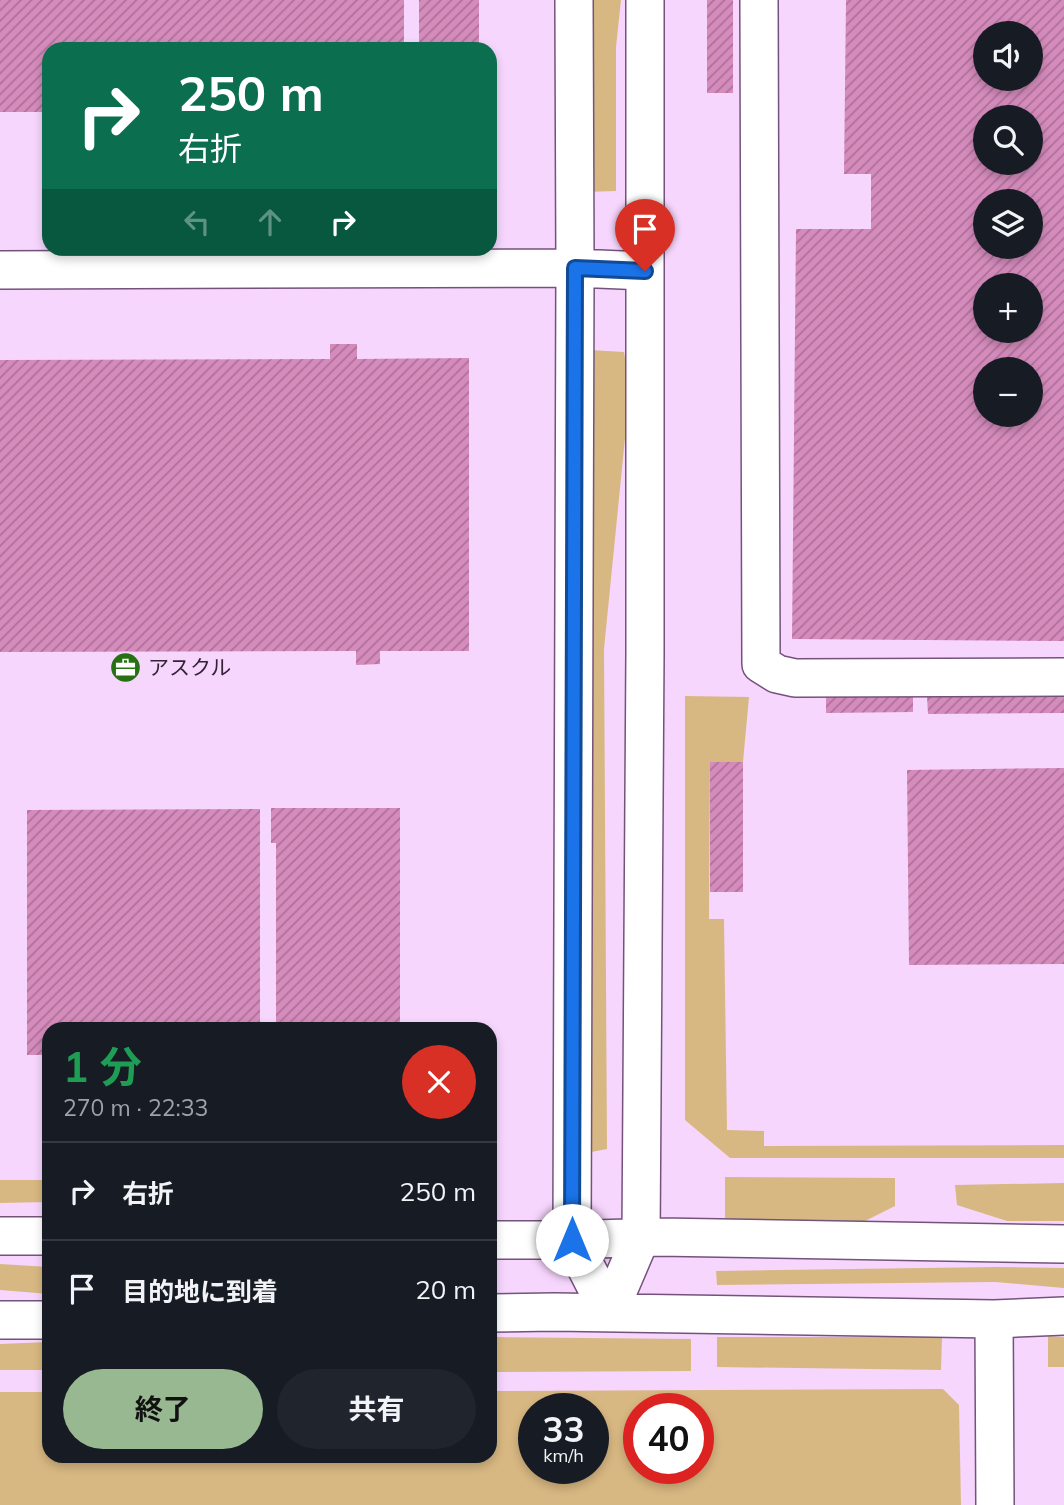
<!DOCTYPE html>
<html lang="ja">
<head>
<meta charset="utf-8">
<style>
	:root { --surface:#171b24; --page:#20242c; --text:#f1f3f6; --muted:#9ea1a6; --line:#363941; --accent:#97b890 }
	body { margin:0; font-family:Mulish,"Noto Sans JP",sans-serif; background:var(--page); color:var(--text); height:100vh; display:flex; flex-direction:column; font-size:26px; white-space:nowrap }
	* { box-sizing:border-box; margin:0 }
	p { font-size:23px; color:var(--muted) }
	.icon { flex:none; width:38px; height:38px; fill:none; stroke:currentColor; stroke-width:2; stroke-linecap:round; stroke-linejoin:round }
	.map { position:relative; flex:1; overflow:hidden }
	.sheet { position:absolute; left:42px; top:1022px; width:455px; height:441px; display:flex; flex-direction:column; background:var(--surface); border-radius:21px; box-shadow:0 4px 10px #0003 }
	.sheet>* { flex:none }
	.hud { position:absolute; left:42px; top:42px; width:455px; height:214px; border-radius:21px; box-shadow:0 4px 10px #0003; background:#0b6e4f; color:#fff; overflow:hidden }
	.controls { position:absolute; left:973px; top:21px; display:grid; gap:14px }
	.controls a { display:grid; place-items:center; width:70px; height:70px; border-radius:50%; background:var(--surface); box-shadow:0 4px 10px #0003; font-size:35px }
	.speed { position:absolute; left:518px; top:1393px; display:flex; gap:14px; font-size:35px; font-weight:700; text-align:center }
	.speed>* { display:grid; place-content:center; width:91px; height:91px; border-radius:50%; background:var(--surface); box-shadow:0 4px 10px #0003; line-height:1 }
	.speed small { font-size:18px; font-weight:400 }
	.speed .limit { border:10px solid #d22; background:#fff; color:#111 }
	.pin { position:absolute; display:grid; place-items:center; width:60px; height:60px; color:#fff; margin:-72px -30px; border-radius:50% 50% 50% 0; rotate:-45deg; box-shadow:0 0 7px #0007 }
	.pin .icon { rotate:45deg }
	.me { position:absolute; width:77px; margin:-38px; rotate:0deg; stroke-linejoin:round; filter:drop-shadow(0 0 5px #0008) }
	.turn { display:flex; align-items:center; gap:24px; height:147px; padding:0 21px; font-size:32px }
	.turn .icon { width:91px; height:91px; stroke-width:2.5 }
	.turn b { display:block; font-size:49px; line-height:60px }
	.lanes { display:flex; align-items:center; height:66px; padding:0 21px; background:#0003; justify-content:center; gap:35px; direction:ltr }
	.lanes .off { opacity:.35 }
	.round { display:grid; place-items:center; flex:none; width:74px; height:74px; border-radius:37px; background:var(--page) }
	.summary { display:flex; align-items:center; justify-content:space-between; height:119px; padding:0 21px }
	h1 { font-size:42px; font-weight:700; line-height:52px; color:#1e9e55 }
	.button { display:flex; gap:14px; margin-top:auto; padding:14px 21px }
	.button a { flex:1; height:80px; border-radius:42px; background:var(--accent); color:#111; font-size:28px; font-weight:700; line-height:80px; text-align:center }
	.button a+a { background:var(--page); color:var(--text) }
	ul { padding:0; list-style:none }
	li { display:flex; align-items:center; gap:21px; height:98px; padding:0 21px; border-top:2px solid var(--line) }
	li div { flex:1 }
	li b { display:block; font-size:26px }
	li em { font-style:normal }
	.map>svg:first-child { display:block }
	.grass { fill:#d8b882; fill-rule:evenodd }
	.building { fill:url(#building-hatch); fill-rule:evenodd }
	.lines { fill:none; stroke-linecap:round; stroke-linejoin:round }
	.minor-casing { stroke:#74527c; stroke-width:40 }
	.minor { stroke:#fff; stroke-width:37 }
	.route-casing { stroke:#114b97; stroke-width:18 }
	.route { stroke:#1a73e8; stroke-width:12 }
	.labels { text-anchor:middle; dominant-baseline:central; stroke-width:5; stroke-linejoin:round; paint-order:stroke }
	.poi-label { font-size:21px; fill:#332436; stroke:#f6d6fd; text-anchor:start }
</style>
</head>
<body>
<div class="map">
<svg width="1064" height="1505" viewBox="0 0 1064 1505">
	<defs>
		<pattern id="building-hatch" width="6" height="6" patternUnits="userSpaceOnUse" patternTransform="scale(1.75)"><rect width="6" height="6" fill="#d58bbc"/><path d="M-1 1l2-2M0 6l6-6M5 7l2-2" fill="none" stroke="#ad719a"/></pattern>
	</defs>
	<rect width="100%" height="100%" fill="#f6d6fd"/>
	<path class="grass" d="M585,0H621L616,47V191L585,192Z
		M589,350L624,352L630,388L604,649L607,1149L586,1153Z
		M685,696L749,697L743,762L710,763L709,919H724L727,1130L764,1131V1146L1064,1145V1158H730L685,1120Z
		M725,1177L895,1178V1206L863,1222H725Z
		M0,1180H49V1202L0,1203Z
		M1064,1183V1221H1007L957,1205L955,1185Z
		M0,1264L49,1267V1294L0,1290Z
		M995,1267L1064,1268V1288L995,1282L717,1285L716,1271Z
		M1048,1336L1064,1337V1367H1048Z
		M490,1337L691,1339V1371L490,1372Z
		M717,1337H942L941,1370L717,1367Z
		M49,1342V1370H0V1344Z
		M943,1389L959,1405L961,1505H0V1392H49V1456H490V1391ZM534,1409H593V1468H534ZM639,1409H698V1468H639Z"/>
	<path class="building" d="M0,0H404V49H49V112H0Z
		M419,0H479V49H419Z
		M707,0H733V93H707Z
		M846,0H1064V641L792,639L796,229H871V174H844ZM985,33H1031V79H985ZM985,117H1031V163H985ZM985,201H1031V247H985ZM985,285H1031V331H985ZM985,369H1031V415H985Z
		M330,344H357V359L469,358V651H380V664L356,665V651L0,652V360L330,359Z
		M1064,695V713L928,714L927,697Z
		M913,696V712L826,713V697Z
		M710,762H743V892H710Z
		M1064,768V964L909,965L907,770Z
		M271,808H400V1029H276V843H271Z
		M260,809V1029H49V1055H27V810Z"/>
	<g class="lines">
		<defs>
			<path id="minor" d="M574,0L575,268L572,1240L609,1312
				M759,0L761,664L777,674L795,678L1064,677
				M0,270L575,268L645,271
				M0,1236H49
				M490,1240H564L659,1237L1064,1244
				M609,1312L641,1237L645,653V0
				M490,1313L554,1312L994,1319L1064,1316
				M994,1319L995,1505
				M0,1320H49"/>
		</defs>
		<use href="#minor" class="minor-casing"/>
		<use href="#minor" class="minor"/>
	</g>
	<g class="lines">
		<defs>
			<path id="route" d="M572,1240L575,268L645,271"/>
		</defs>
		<use href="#route" class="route-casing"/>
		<use href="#route" class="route"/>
	</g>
	<defs>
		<symbol id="office-disc" viewBox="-11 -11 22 22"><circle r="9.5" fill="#287113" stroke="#f6d6fd"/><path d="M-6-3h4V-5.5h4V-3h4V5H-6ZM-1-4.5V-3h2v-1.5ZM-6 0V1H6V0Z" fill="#fff"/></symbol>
	</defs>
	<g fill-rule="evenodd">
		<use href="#office-disc" x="108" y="650" width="35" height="35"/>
	</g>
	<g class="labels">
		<g class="poi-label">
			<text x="148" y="667">アスクル</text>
		</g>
	</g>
</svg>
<div class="controls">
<a><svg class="icon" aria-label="sound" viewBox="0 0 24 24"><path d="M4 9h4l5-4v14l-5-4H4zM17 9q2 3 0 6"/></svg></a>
<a><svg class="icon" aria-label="search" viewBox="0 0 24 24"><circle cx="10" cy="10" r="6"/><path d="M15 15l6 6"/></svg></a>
<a><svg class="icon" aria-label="layers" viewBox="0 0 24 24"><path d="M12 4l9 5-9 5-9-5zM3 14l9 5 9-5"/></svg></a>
<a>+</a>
<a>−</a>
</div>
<div class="speed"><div>33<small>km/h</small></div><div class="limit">40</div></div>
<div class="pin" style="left:645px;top:271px;background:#d93025"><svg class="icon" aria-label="arrive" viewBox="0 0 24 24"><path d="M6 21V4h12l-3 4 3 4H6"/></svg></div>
<svg class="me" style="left:572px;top:1240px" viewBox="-20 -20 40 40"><circle r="19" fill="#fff"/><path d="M0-13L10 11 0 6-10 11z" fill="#1a73e8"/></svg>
<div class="hud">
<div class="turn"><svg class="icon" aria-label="right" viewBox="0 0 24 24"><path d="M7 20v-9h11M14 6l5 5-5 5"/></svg><div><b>250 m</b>右折</div></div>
<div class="lanes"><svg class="icon off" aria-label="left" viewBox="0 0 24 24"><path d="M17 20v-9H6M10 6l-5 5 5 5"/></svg><svg class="icon off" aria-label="ahead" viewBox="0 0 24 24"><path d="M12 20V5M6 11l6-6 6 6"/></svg><svg class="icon" aria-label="right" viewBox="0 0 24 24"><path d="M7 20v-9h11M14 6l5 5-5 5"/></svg></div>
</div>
<section class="sheet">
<div class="summary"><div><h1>1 分</h1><p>270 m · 22:33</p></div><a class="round" style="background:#d93025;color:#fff"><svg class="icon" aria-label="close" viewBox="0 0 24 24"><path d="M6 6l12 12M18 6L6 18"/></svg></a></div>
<ul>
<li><svg class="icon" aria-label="right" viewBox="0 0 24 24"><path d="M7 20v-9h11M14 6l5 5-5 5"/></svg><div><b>右折</b></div><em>250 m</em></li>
<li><svg class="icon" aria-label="arrive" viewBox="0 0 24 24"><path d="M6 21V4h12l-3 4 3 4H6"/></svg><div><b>目的地に到着</b></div><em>20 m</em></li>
</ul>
<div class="button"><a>終了</a><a>共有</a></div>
</section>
</div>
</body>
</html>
